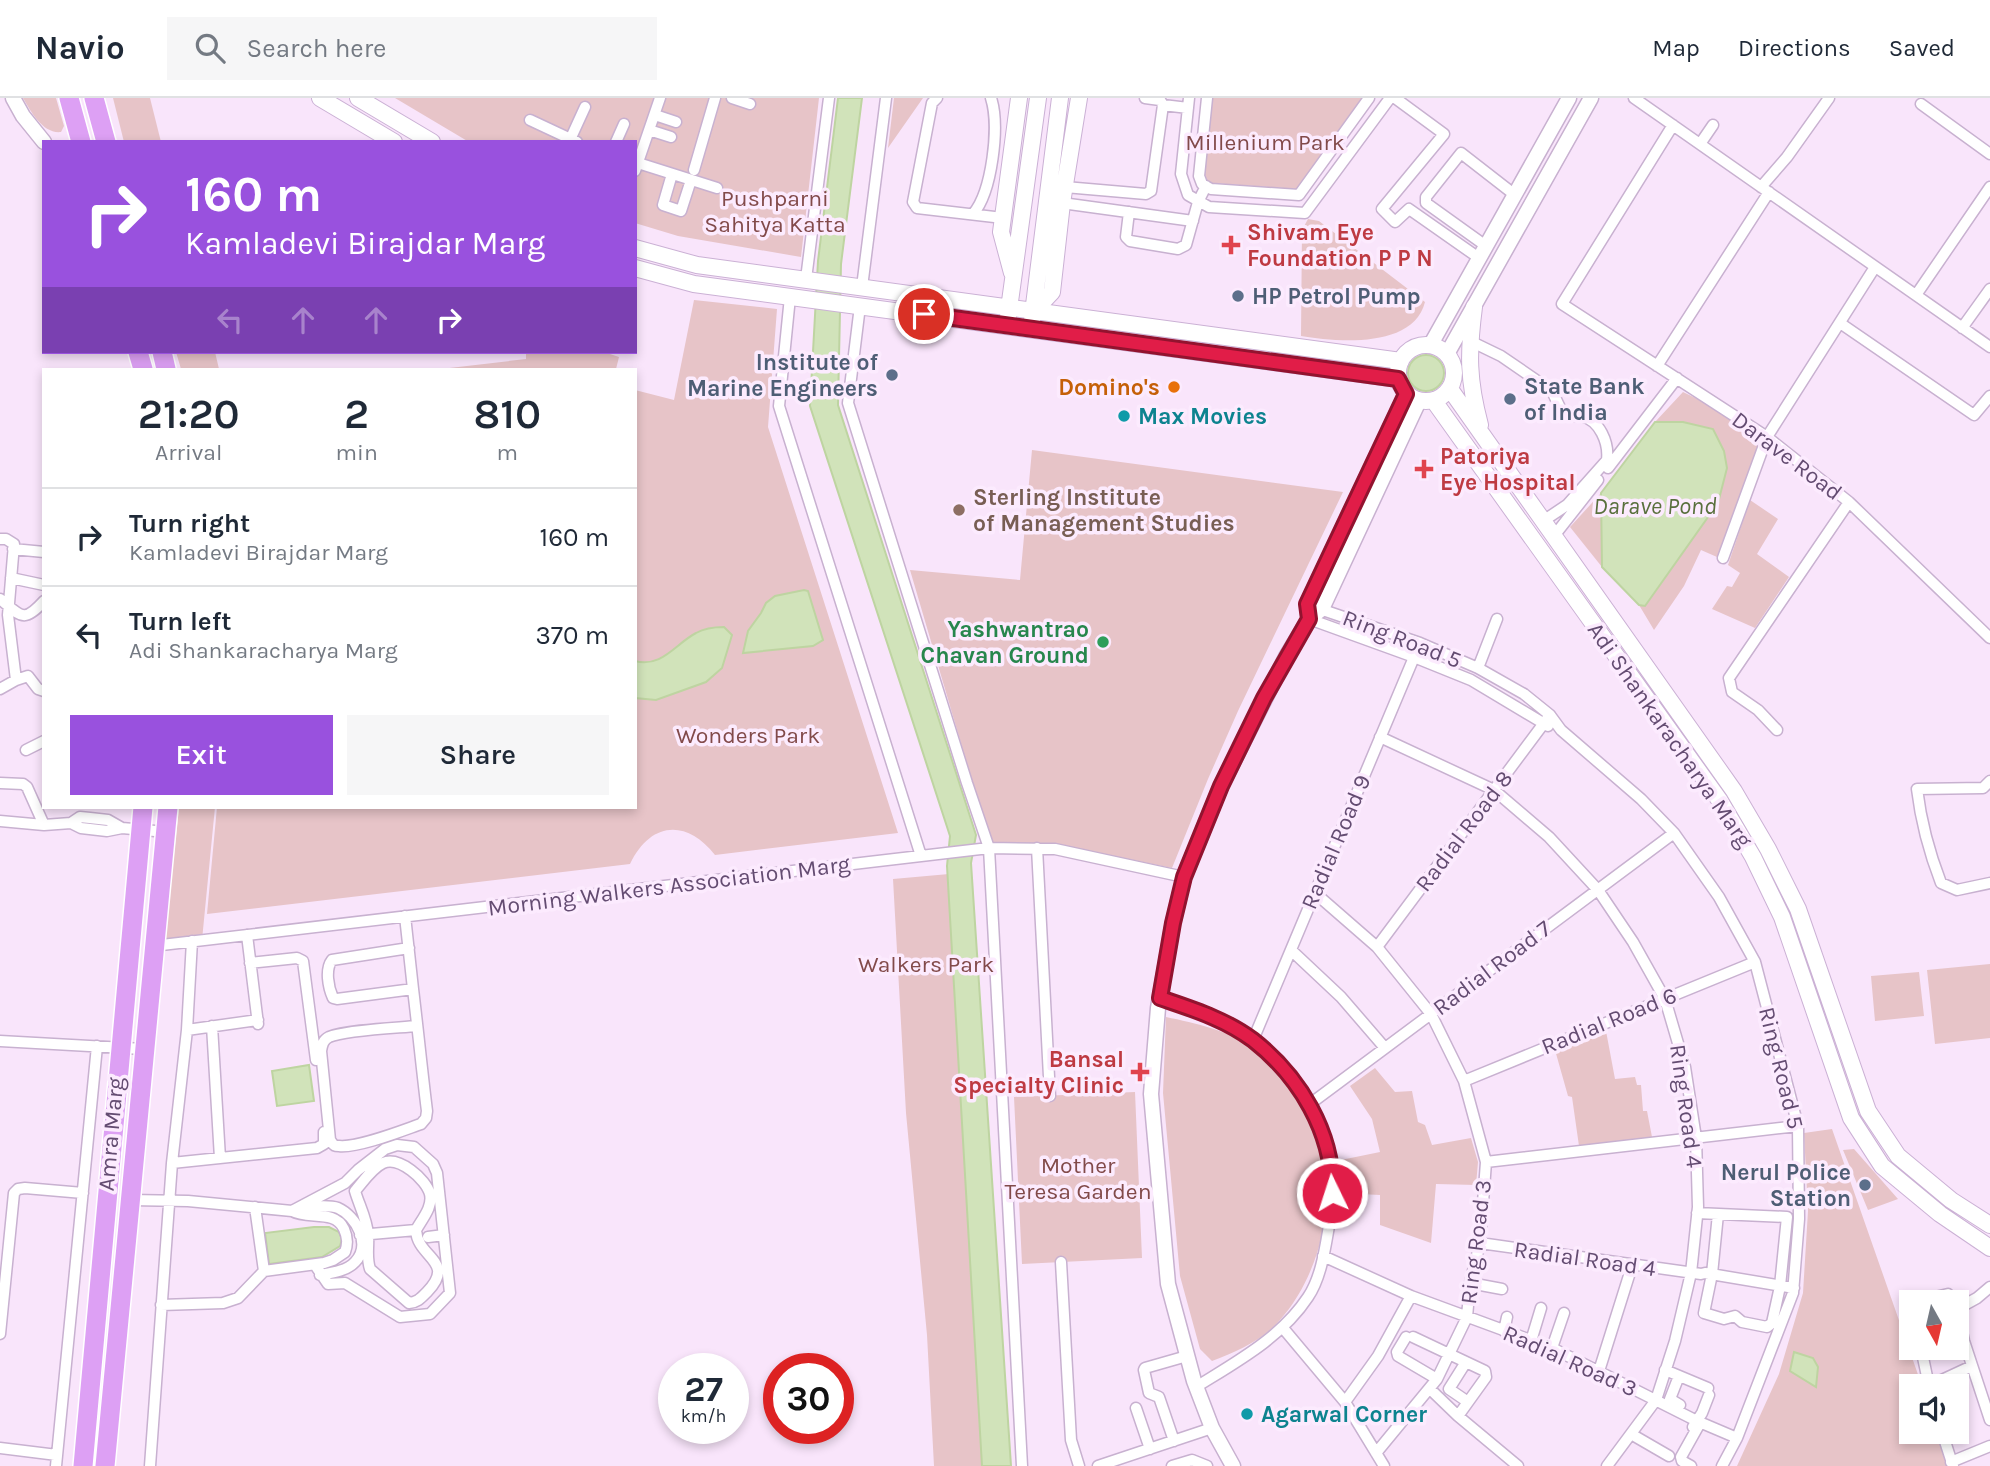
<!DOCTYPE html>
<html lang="en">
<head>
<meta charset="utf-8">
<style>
	:root { --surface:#fff; --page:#f6f6f7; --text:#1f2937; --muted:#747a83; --line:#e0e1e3; --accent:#9951de }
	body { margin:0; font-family:Karla,sans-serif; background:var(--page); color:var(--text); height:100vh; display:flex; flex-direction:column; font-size:26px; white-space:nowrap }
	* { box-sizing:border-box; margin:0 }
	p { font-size:23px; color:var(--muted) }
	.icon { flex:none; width:38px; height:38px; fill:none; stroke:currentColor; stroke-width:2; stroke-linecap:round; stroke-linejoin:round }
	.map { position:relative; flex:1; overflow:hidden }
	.side { position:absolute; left:42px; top:270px; width:595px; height:441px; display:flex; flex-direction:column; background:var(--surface); border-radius:0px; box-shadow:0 4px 10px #0003 }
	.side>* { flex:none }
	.banner { position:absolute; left:42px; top:42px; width:595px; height:214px; border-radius:0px; box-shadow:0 4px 10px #0003; background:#9951de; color:#fff; overflow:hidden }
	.needle { width:46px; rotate:172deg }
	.tools { position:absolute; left:1899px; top:1192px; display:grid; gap:14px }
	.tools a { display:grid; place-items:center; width:70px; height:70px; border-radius:0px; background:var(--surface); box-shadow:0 4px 10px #0003; font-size:35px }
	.speed { position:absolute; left:658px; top:1255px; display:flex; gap:14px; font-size:35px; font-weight:700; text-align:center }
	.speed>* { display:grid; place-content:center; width:91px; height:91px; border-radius:50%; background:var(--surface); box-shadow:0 4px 10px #0003; line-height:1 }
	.speed small { font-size:18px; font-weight:400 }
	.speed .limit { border:10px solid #d22; background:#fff; color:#111 }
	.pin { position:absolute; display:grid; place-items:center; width:60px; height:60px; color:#fff; margin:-30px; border:4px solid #fff; border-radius:50%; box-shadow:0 2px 7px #0007 }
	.me { position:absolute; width:77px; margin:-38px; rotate:356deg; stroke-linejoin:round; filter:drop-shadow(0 0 5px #0008) }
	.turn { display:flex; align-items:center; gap:24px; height:147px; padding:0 28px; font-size:32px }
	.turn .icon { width:91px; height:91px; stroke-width:2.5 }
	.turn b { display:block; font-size:49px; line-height:60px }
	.lanes { display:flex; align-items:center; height:66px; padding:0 28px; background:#0003; justify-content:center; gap:35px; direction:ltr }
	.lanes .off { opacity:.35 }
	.eta { display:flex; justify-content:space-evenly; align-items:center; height:119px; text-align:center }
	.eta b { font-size:42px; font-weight:600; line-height:49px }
	.action { display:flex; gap:14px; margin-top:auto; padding:14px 28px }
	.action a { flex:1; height:80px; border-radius:0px; background:var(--accent); color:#fff; font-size:28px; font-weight:600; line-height:80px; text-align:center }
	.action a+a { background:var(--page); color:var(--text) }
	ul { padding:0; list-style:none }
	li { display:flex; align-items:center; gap:21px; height:98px; padding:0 28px; border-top:2px solid var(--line) }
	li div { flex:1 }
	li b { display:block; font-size:26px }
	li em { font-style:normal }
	header { display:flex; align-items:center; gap:42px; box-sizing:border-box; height:98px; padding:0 35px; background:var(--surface); border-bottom:2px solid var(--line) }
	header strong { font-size:33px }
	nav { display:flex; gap:38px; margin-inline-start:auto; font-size:24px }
	.search { width:490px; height:63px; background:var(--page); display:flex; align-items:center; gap:18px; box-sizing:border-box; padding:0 24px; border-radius:0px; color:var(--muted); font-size:26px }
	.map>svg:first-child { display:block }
	.green { fill:#e7c4c8 }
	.water { fill:#d1e3ba; stroke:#bed4a1; stroke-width:2 }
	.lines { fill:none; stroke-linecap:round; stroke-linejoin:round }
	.minor-casing { stroke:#c8b1d0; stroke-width:13 }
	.tertiary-casing { stroke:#c8b1d0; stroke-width:17 }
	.secondary-casing { stroke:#cbb1d5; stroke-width:18 }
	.trunk-casing { stroke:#fff; stroke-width:22 }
	.minor { stroke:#fff; stroke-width:10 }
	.tertiary { stroke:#fff; stroke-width:14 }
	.secondary { stroke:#fff; stroke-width:16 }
	.trunk { stroke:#dda0f4; stroke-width:19 }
	.route-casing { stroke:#92132f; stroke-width:18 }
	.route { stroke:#e11d48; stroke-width:12 }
	.health-dot { fill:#e0444e; stroke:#fcebfe; stroke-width:2.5 }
	.service-dot { fill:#5c6f8a; stroke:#fcebfe; stroke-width:2.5 }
	.food-dot { fill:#e8710a; stroke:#fcebfe; stroke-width:2.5 }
	.culture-dot { fill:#0f9aa8; stroke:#fcebfe; stroke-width:2.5 }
	.education-dot { fill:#8d6e63; stroke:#fcebfe; stroke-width:2.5 }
	.leisure-dot { fill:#2e9e5b; stroke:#fcebfe; stroke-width:2.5 }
	.labels { text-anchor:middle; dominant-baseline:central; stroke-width:7; stroke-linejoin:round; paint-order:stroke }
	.park-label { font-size:23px; fill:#824a4a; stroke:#fcebfe }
	.health-label { font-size:23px; font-weight:bold; fill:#be3a42; stroke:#fcebfe; text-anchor:start }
	.service-label { font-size:23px; font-weight:bold; fill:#4e5e75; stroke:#fcebfe; text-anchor:start }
	.food-label { font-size:23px; font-weight:bold; fill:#c56008; stroke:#fcebfe; text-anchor:end }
	.culture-label { font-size:23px; font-weight:bold; fill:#0d838f; stroke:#fcebfe; text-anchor:start }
	.street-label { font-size:23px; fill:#644c72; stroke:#fcebfe }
	.education-label { font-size:23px; font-weight:bold; fill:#785e54; stroke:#fcebfe; text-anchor:start }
	.leisure-label { font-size:23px; font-weight:bold; fill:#27864d; stroke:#fcebfe; text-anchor:end }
	.water-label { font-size:24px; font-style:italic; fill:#59703d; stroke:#fcebfe }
</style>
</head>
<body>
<header>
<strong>Navio</strong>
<div class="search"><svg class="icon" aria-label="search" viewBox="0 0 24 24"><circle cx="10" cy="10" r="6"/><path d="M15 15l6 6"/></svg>Search here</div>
<nav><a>Map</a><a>Directions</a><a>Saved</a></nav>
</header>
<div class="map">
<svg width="1990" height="1368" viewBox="0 0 1990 1368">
	<rect width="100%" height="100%" fill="#f9e5fb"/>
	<path class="green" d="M23,0H56L64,28L61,34C43,36 31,14 23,0Z
		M113,0H150L161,44H124Z
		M395,0H819L801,159L678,138L635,125V44H469Z
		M894,0H923L888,50Z
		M1212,0H1363L1297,91L1212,85L1207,82L1205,77Z
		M1308,121L1319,123L1425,204C1413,251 1337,244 1301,238L1302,132Z
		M694,202L777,211L768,329L898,735L715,757C686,720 650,724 630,766L207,816L217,709H635V292L674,302Z
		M176,254H215L219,271H181Z
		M526,254H604L619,259L616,271H441L526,261Z
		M1683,294L1741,322L1763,337L1717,459L1701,452L1684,488L1654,532L1639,507L1645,508L1649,503L1718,405L1683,324H1655Z
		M1032,352L1343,394L1238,613L1208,681L1172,770L1055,746L990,744L910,472L1020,482Z
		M1601,395L1602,469L1570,429Z
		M1750,402L1778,421L1757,456L1789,479L1755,530L1712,511L1727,488L1732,489L1740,475L1728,467Z
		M179,709H215L202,842H165Z
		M949,776L982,1368H934L927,1237L906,1015L893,781Z
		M1990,866V940L1935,946L1927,872Z
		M1919,874L1924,918L1875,923L1871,878Z
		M1166,919C1195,925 1231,933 1255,951C1268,960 1278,975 1287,987C1300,1003 1310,1018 1317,1037C1340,1096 1321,1176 1280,1222C1263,1242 1236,1254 1212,1263L1200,1251L1180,1178L1163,995Z
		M1606,933L1615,981L1635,979L1637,987H1641L1643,1013H1647L1652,1039L1579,1048L1572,999L1568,998L1555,952Z
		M1375,970L1395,994L1412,993L1418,1024L1425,1027L1432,1047L1471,1040L1478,1064L1476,1087L1436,1086L1431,1145L1380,1127V1097L1339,1095L1336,1063L1380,1054L1372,1021L1350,988Z
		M1135,994L1142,1160L1022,1166L1014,999Z
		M1832,1031L1922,1288H1911V1334H1937L1948,1368H1737L1779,1276L1803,1195L1808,1113L1804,1035Z
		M1854,1051L1898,1101L1868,1112L1843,1052Z"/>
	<path class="water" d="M838,0H862L841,166L838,307L976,737L971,765L1011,1368H982L947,768L950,738L810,308L818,163Z
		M1408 275a18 18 0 1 1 36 0a18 18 0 1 1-36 0Z
		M1655,324H1683L1713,331L1724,353L1727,370L1718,405L1645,508L1639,507L1602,469L1601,395Z
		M804,492L808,493L823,542L813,548L743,555L748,533L761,515L766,505L775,498Z
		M724,529L732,537L722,570L706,584L656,602L635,600V563C662,570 675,546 696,535C705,530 714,529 724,529Z
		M309,967L314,1003L277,1008L272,973Z
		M314,1129H329L339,1134L342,1141L340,1148L322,1159L269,1166L265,1135Z
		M1794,1254L1813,1260L1818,1269L1816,1289L1790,1273Z"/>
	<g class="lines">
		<defs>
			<path id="minor" d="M732,0L750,6
				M937,0L932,5L913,104L917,110L1003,120
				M1145,0L1160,2L1163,7L1188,10
				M1189,0L1181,76L1188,97L1209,109L1305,115L1390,0
				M1207,0L1199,78L1202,86L1211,91L1299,97L1369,0
				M1395,0L1444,36L1382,111L1395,124L1409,111L1479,160
				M1634,0L1990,249
				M1921,6L1990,56
				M655,17L676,24
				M530,22L577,44
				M1673,27L1562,206L1767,339L1849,404L1990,540
				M649,32L671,39
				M569,44L585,9
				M616,44L624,26
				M1700,46L1713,27
				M638,65L717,90
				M694,72L715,0
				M635,73L660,0
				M672,76L663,107L681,113L691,82
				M1065,89L1146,96L1151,93L1163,7
				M1761,89L1787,59L1829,0
				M1062,105L1193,123
				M1129,114L1126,139L1130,143L1178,151L1186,147L1198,104L1206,88
				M973,116C992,94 1000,28 991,0
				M1486,148L1426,105V99L1461,55L1515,97
				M806,181L829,0
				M862,189L886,0
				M1916,197L1990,89
				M790,199L779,308L921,758
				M860,208L848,305L967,685L989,750L1022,1368
				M1840,225L1974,317L1990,298
				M1962,230L1990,191
				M1470,243L1501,258L1552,293L1563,316C1570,319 1575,317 1581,318C1600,322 1609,345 1607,362L1567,407L1543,423
				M1657,268L1769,94
				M1608,370L1677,280
				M1554,438L1598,382
				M0,441H6L14,446L8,517L16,582
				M13,451L44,454
				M1723,460L1767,339L1875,169
				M11,480L44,487
				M0,501C21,518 23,526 44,503
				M1317,510L1420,545L1478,570L1524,596L1550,617L1561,632L1641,701L1674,735L1719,799L1755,864L1798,1028L1799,1121L1793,1195L1737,1340L1722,1368
				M1309,521L1414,559L1471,582L1548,628
				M1478,570L1497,521
				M0,591L16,582L28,578L38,591L44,593
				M1777,632L1758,612L1732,594L1729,580L1849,404
				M1380,639L1494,692L1549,739L1598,792L1633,844L1665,901L1685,969L1696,1040L1698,1109L1691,1175L1675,1243L1656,1302L1607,1368
				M26,652L44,643
				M1990,683L1983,690L1917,691C1921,724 1929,754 1941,785L1957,792L1990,785
				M0,685L23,686L27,689L44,727
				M0,723L44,727L71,725L81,730L107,733L122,730
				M71,725L80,719L90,720L108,722L122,730L166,734
				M1037,750L1050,998
				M1315,795L1377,849L1431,916L1464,983L1486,1064L1480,1145L1470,1185L1467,1219L1437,1281L1376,1355
				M405,818L413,891C418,932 422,973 427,1013L426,1020L421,1026C401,1033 358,1050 339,1048C333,1048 334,1047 330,1042L321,953C322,947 323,942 329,939C346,932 396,930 417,928
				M247,837L258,926
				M153,848L989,750L1055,751L1184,779
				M1377,849L1550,617
				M409,850L332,862C325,871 328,889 333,900L337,901L413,891
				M1291,852L1341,899L1385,950
				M250,865L297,860L303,863L316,962
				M1160,900C1192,911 1224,921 1252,942C1260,948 1267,957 1274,964C1321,1011 1341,1063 1329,1128C1325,1151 1321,1180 1308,1199C1281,1240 1236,1264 1196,1289
				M212,928L220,1060
				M187,932L258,922
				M1253,942L1420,545
				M0,943L143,951
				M1464,983L1755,864
				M1310,1006L1674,735
				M1486,1064L1798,1028
				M172,1065L317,1050L324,1046V1034
				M130,1102L188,1103L292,1113L345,1085L358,1072L385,1051L397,1047L414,1049L433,1066L437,1075L450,1195L430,1216L400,1219L345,1185L328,1186L315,1167
				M255,1109L264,1173
				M300,1109C312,1110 326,1106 338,1110C356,1118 372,1147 355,1164C347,1173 331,1175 320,1177
				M1697,1115L1787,1119L1780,1188
				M1718,1116L1712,1176L1704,1215L1724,1221L1735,1218L1742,1224L1767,1229L1772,1225L1779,1193
				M360,1137L416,1132C417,1160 457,1163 427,1194C421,1200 418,1204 409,1205L370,1171C366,1159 369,1149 368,1137C367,1121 359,1107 355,1093C363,1084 372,1070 383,1065C399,1058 426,1081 430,1096C433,1109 422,1121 416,1132
				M428,1139L444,1137
				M1480,1145L1701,1176L1705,1175L1794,1190
				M1323,1158L1411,1198L1552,1250L1697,1323L1737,1340
				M1061,1164L1071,1342L1079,1368
				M1470,1185L1502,1191
				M1990,1189L1977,1200L1957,1211L1964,1243L1990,1322
				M1914,1204L1948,1196L1955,1204
				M161,1207L223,1205L238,1200L264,1173L324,1165L333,1162L345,1154C348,1146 348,1140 344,1131C335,1111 308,1122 292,1113
				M1283,1230L1345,1304L1384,1368
				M1504,1233L1507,1219
				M0,1236L14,1095L18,1091L25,1090L83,1095
				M1406,1239L1397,1254L1398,1258L1437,1281
				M1413,1239L1485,1273L1486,1279L1458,1318
				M1531,1243L1541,1210
				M1552,1250L1564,1215
				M1921,1250L1929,1288
				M1466,1264L1449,1291L1468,1304
				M1665,1272L1708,1290
				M1599,1273L1632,1168
				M1679,1278L1670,1301L1680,1307
				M1929,1288L1972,1268
				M1430,1291L1458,1318L1518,1368
				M1345,1304L1378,1258L1411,1198
				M1136,1310L1150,1351
				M1693,1329L1702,1315L1709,1297
				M1942,1334L1953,1368
				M1631,1336L1669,1358
				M1174,1343L1159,1299L1149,1295L1144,1272L1145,1270L1187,1258
				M0,1350L57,1357
				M1951,1364L1990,1348
				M56,1368L97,948
				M150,1368L172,1065L187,932L192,843
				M1098,1368L1212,1330
				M1172,1368L1192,1362L1207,1368
				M1691,1368L1682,1363L1681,1359L1700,1325"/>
			<path id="tertiary" d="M13,0L23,18L44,44
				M1430,248L1569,0
				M1447,256L1591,0
				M1309,521L1307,506L1406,296
				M1233,1368L1212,1330L1194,1283L1168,1186L1151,996L1158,910L1173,825L1184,779L1221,688L1286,559L1309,521L1322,511L1419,303"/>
			<path id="secondary" d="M320,0L394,44
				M358,0L432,44
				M635,150L697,167L1401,263
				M635,170L694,186L1398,281
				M1012,175L1001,134L1019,0
				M1474,209C1468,255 1468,282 1480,327
				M1034,213L1052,194L1062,105L1079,0
				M1008,218L1038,0
				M1032,223L1060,0
				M1398 275a28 28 0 1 1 56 0a28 28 0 1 1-56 0Z
				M1450,291L1734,693L1768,751L1798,811L1868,1013L1898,1058L1951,1102L1990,1127
				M1434,303L1720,703L1753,759L1782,819L1851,1020L1882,1068L1940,1116L1990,1150"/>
			<path id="trunk" d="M69,0L81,44
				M94,0L106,44
				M138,254L143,271
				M162,254L166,271
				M83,1368L143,709
				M105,1368L168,709"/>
		</defs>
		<use href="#minor" class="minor-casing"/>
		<use href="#tertiary" class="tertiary-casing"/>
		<use href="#secondary" class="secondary-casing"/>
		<use href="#trunk" class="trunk-casing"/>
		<use href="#minor" class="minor"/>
		<use href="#tertiary" class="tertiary"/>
		<use href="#secondary" class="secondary"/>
		<use href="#trunk" class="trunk"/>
	</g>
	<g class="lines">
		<defs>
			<path id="route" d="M924,216L1398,281L1406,296L1307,506L1309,521L1264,600L1221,688L1184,779L1173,825L1160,900C1192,911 1225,921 1253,942C1299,978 1334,1035 1332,1095"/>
		</defs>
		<use href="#route" class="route-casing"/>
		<use href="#route" class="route"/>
	</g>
	<g class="health-dot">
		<path d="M1227.5 136.5h7v7h7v7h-7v7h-7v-7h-7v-7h7z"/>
		<path d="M1420.5 360.5h7v7h7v7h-7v7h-7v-7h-7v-7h7z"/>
		<path d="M1136.5 963.5h7v7h7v7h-7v7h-7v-7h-7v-7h7z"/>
	</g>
	<g class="service-dot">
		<circle cx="1238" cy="198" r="7"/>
		<circle cx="892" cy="277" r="7"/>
		<circle cx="1510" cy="301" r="7"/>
		<circle cx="1865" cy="1087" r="7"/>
	</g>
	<circle class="food-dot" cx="1174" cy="289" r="7"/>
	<g class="culture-dot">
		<circle cx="1124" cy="318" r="7"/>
		<circle cx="1247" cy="1316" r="7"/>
	</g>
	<circle class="education-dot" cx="959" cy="412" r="7"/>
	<circle class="leisure-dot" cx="1103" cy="544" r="7"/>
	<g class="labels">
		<g class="park-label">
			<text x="1265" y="44">Millenium Park</text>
			<text x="775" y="100">Pushparni<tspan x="775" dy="26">Sahitya Katta</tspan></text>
			<text x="748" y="637">Wonders Park</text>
			<text x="926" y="866">Walkers Park</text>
			<text x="1078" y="1067">Mother<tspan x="1078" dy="26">Teresa Garden</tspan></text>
		</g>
		<g class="health-label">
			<text x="1247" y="134">Shivam Eye<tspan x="1247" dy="26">Foundation P P N</tspan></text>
			<text x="1440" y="358">Patoriya<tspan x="1440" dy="26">Eye Hospital</tspan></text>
			<text x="1124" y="961" text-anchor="end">Bansal<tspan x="1124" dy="26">Specialty Clinic</tspan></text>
		</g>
		<g class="service-label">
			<text x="1252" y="198">HP Petrol Pump</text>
			<text x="878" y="264" text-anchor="end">Institute of<tspan x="878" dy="26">Marine Engineers</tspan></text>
			<text x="1524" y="288">State Bank<tspan x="1524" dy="26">of India</tspan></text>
			<text x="1851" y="1074" text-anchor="end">Nerul Police<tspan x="1851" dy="26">Station</tspan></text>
		</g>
		<g class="food-label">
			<text x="1160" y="289">Domino's</text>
		</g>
		<g class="culture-label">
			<text x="1138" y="318">Max Movies</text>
			<text x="1261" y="1316">Agarwal Corner</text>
		</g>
		<g class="street-label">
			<text transform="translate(1787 358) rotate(37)">Darave Road</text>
			<text transform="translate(1402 541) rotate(21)">Ring Road 5</text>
			<text transform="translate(1670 637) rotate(55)">Adi Shankaracharya Marg</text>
			<text transform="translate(1464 733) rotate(-53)">Radial Road 8</text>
			<text transform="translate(1336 744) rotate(-67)">Radial Road 9</text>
			<text transform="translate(669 788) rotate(-7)">Morning Walkers Association Marg</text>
			<text transform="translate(1492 870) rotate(-37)">Radial Road 7</text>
			<text transform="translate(1609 923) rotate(-22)">Radial Road 6</text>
			<text transform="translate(1781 970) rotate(76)">Ring Road 5</text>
			<text transform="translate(1686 1008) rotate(82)">Ring Road 4</text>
			<text transform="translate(111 1036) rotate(-85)">Amra Marg</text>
			<text transform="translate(1476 1144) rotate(-83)">Ring Road 3</text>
			<text transform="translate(1585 1161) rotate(8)">Radial Road 4</text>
			<text transform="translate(1570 1263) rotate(24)">Radial Road 3</text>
		</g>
		<g class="education-label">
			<text x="973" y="399">Sterling Institute<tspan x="973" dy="26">of Management Studies</tspan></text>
		</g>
		<g class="leisure-label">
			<text x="1089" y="531">Yashwantrao<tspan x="1089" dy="26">Chavan Ground</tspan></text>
		</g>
		<g class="water-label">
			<text x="1655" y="408">Darave Pond</text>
		</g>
	</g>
</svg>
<div class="tools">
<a><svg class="needle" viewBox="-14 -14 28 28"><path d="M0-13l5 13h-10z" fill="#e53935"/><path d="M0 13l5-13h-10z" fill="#747a83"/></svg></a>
<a><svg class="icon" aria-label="sound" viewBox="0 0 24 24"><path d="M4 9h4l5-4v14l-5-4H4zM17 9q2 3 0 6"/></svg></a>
</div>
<div class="speed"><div>27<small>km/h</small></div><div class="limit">30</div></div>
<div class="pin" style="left:924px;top:216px;background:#d93025"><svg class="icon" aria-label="arrive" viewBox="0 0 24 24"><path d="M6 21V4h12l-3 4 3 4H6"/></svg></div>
<svg class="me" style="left:1332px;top:1095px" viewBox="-20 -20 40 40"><circle r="17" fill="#e11d48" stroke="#fff" stroke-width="3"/><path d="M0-11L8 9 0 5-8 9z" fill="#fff"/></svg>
<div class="banner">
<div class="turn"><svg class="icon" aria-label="right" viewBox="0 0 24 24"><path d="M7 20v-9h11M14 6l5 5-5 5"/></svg><div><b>160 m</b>Kamladevi Birajdar Marg</div></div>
<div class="lanes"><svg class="icon off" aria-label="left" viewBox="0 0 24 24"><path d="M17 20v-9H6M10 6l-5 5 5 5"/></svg><svg class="icon off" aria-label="ahead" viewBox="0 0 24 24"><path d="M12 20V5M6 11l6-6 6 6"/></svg><svg class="icon off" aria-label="ahead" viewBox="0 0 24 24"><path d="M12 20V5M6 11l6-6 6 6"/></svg><svg class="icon" aria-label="right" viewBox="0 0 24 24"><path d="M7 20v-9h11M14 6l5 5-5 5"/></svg></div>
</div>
<section class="side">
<div class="eta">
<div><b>21:20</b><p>Arrival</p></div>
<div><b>2</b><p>min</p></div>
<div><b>810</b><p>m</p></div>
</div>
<ul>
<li><svg class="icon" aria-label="right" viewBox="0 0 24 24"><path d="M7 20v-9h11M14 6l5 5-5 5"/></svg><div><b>Turn right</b><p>Kamladevi Birajdar Marg</p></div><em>160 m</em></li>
<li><svg class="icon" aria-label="left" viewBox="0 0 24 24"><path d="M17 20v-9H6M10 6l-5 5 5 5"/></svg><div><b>Turn left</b><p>Adi Shankaracharya Marg</p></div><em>370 m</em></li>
</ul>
<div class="action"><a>Exit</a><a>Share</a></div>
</section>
</div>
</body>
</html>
